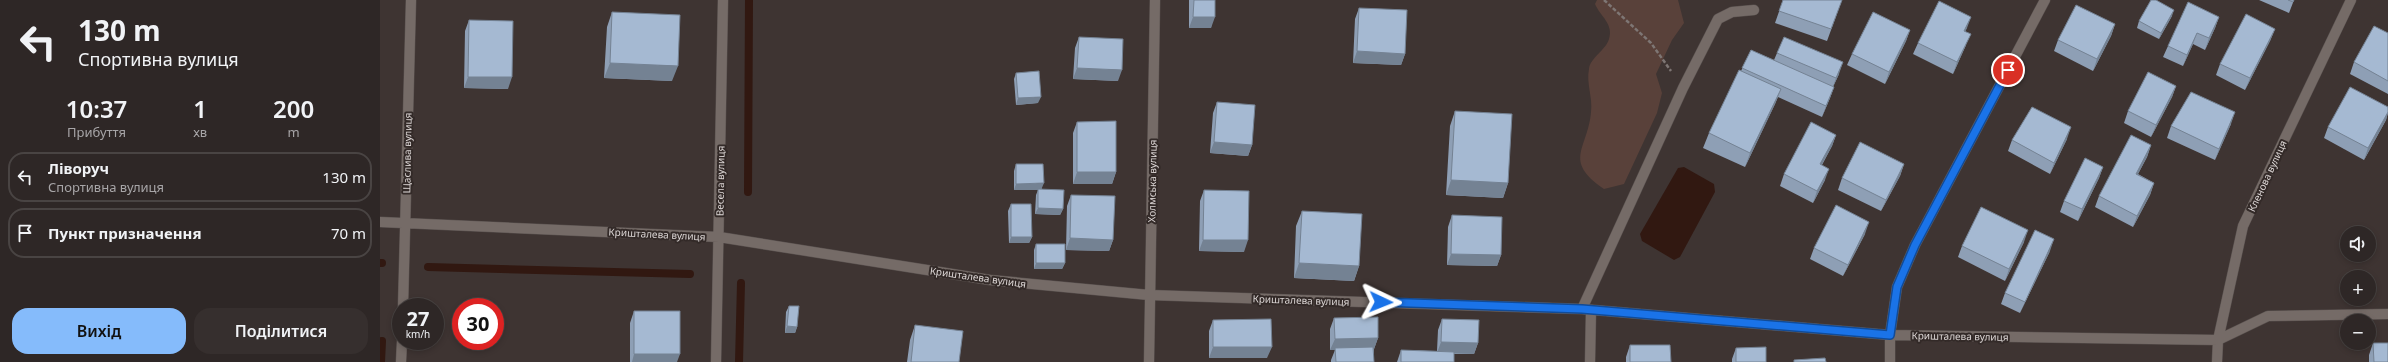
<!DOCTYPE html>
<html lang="uk">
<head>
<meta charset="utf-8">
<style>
	:root { --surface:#2e2726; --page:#362f2e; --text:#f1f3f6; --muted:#a7a5a7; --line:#494443; --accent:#85bbfb }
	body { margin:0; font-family:"Noto Sans",sans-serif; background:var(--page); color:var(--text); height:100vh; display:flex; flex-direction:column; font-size:15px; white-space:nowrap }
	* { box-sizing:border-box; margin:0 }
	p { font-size:13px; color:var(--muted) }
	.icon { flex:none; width:22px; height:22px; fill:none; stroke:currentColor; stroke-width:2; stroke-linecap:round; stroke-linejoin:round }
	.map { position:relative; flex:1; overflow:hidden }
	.side { display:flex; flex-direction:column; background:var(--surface); width:380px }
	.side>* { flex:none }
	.hud { background:#2e2726; color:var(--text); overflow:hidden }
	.tools { position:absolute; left:1960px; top:226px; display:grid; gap:8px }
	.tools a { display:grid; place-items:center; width:36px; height:36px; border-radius:50%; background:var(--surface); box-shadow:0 2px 6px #0003,0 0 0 1px var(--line); font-size:20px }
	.speed { position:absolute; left:12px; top:298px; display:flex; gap:8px; font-size:20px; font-weight:700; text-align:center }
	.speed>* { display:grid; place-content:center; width:52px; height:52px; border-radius:50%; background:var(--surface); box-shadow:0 2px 6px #0003,0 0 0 1px var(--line); line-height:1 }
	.speed small { font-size:10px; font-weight:400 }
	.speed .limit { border:6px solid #d22; background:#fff; color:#111 }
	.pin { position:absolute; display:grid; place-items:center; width:34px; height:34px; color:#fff; margin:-17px; border:2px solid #fff; border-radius:50%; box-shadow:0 1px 4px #0007 }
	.me { position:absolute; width:44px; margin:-22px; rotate:92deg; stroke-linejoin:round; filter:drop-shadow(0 0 3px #0008) }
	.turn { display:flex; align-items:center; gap:14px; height:84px; padding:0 12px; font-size:18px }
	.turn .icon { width:52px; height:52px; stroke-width:2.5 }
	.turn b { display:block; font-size:28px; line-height:34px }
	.eta { display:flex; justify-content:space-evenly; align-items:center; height:68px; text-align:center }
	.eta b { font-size:24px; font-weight:600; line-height:28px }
	.cta { display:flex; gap:8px; margin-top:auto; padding:8px 12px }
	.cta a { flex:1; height:46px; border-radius:16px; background:var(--accent); color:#111; font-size:16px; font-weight:600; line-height:46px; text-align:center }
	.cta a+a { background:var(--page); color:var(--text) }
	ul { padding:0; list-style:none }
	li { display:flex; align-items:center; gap:12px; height:50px; margin:0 8px 6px; padding:0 4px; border:2px solid var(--line); border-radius:16px }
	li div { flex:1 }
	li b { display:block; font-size:15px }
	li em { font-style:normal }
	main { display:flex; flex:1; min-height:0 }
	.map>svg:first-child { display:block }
	.green { fill:#59413a }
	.water { fill:#311811 }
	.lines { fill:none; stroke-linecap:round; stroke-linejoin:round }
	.stream { stroke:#311811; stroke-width:8 }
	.street-casing { stroke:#58504e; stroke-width:11 }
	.path { stroke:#7e7674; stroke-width:2.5; stroke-dasharray:4 2; stroke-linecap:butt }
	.street { stroke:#756b67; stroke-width:10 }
	.wall { fill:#8e9fb5 }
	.shaded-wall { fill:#748293 }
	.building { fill:#a5b9d2; stroke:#748293 }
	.route-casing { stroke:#114b97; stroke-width:10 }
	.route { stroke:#1a73e8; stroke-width:7 }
	.labels { text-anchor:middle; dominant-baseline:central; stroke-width:4; stroke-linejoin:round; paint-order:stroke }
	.street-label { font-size:10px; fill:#ddd7d6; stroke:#332a28 }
</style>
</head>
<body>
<main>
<section class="side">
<div class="hud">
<div class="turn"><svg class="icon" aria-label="left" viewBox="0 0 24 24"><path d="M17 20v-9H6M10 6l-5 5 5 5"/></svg><div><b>130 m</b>Спортивна вулиця</div></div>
</div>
<div class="eta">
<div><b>10:37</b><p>Прибуття</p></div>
<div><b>1</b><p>хв</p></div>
<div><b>200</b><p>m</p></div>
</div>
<ul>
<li><svg class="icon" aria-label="left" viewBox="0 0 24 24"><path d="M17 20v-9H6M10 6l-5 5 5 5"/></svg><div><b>Ліворуч</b><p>Спортивна вулиця</p></div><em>130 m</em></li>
<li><svg class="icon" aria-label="arrive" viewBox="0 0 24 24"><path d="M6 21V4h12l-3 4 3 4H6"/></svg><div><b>Пункт призначення</b></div><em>70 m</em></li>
</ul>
<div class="cta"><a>Вихід</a><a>Поділитися</a></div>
</section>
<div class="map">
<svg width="2008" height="362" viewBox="0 0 2008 362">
	<rect width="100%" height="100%" fill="#3e3432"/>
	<path class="green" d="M1217,0H1298L1304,23L1292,40L1276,74L1282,93L1277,113L1244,184L1224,189C1182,160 1208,149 1211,112C1213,98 1206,83 1209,69C1210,58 1226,50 1229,39C1234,24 1220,16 1215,4Z"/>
	<path class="water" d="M1304,167L1334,184L1335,192L1300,257L1294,260L1262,241L1260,234L1298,168Z"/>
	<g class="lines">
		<path class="stream" d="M368,192L369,0
			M0,263H2
			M48,267L310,274
			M1,362L2,341
			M359,362L361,283"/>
		<defs>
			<path id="street" d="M0,222L339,237L610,280L769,295L1202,309L1510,335L1838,340L1888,316L2008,314
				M23,307L31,0
				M1202,309L1303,88L1338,19L1352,12L1374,10
				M21,362L22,341
				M336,362L343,0
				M769,362L775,0
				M1210,362L1211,310
				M1510,362V335L1517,287L1535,245L1665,0
				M1837,362L1838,340L1863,226L1971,0"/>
		</defs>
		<use href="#street" class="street-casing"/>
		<path class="path" d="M1224,0L1271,43L1291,71"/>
		<use href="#street" class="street"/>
	</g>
	<path class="wall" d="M809,0H835L831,28H809Z
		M1403,0H1462L1447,41L1395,23Z
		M1879,0H1914L1909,13Z
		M979,8L1025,54L1021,65L973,63L975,19Z
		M232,12L292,81L224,78L227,27Z
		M1792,16L1779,39L1757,28L1759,21Z
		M1839,17L1835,28L1825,50L1813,44L1803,66L1783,57L1788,46Z
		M89,20L128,89L84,88L85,31Z
		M1735,24L1731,36L1713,71L1674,51L1678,40Z
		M1587,28L1585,31L1586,45L1573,74L1533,54L1538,43Z
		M1895,29L1890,41L1865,90L1836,75L1840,64Z
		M1530,30L1526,41L1505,84L1467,65L1472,54Z
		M2008,33V94L1970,74L1974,62Z
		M699,37L738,81L693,79L695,48Z
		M1371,50L1394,60L1397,53L1459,74L1453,87H1454L1450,98L1442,117L1398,97L1395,104L1365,167L1323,148L1329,133L1361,71Z
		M636,73L658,103L636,105L634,79Z
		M1796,86L1792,97L1771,137L1744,123L1748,111Z
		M837,102L872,145L868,156L830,153L833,113Z
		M2008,107V113L2006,120L1984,160L1944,138L1948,127Z
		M1075,111L1128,183L1123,198L1066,195L1070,126Z
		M697,122L736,172L732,184H693V133Z
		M1851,124L1835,160L1787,138L1791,126Z
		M1456,135L1452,146L1442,165L1445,180L1433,203L1400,186L1404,174Z
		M1687,139L1670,174L1628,151L1632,140Z
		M1771,145L1767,157L1758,174L1774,183L1770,195L1753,227L1715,207L1719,196Z
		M636,164L683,209L680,215L655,214L656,195L658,190H634V171Z
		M1524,164L1520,176L1501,211L1458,190L1462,178Z
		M1723,167L1719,178L1698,221L1680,212L1684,201Z
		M824,190L864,252L819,251L820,201Z
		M691,195L733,240L729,251L686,250L687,206Z
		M631,204L652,237L649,243H629L628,211Z
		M922,211L979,266L974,281L914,278L916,226Z
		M1072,215L1121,255L1117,266L1067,265L1068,227Z
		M1485,234L1463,276L1430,259L1434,248Z
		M1644,242L1625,281L1578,257L1582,246Z
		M656,244L685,263L682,269H654V250Z
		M1670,251L1640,313L1621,304L1625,293Z
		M409,306L417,327L415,333H405L406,312Z
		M254,311L297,362H250V323Z
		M954,318L998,338L994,349V362H951V360L955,350H950V329Z
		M1062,319L1098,343L1094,354H1074V362H1017L1021,350L1057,351L1058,330Z
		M833,320L887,358H829V331Z
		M535,325L579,362H527L530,340Z
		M1993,343L2008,362H1989V355Z
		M1250,345L1291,362H1246V357Z
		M1356,348L1386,362H1352V359Z"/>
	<path class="shaded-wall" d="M1794,10L1792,16L1779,39L1781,33Z
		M813,17H835L831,28H809Z
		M1591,17L1587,28L1580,42L1584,31Z
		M1839,17L1835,28L1825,50L1829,38Z
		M1735,24L1731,36L1713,71L1717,59Z
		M1895,29L1890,41L1865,90L1870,78Z
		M1530,30L1526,41L1505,84L1509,72Z
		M1817,33L1813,44L1803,66L1807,55Z
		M1591,34L1586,45L1573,74L1577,62Z
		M977,51L1025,54L1021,65L973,63Z
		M1463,62L1459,74L1452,89L1456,78Z
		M230,63L298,66L292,81L224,78Z
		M697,68L742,70L738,81L693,79Z
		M88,77H132L128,89L84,88Z
		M1796,86L1792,97L1771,137L1776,125Z
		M1454,87L1450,98L1442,117L1446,106Z
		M1401,89L1395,104L1365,167L1370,153Z
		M661,97L658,103L636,105L638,98Z
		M1855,112L1851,124L1835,160L1839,149Z
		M2008,112L2006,120L1984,160L1988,148Z
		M1691,127L1687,139L1670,174L1674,163Z
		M1456,135L1452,146L1436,175L1440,164Z
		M834,142L872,145L868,156L830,153Z
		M1771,145L1767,157L1752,185L1756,174Z
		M1524,164L1520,176L1501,211L1506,200Z
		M1723,167L1719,178L1698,221L1702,209Z
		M1449,169L1445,180L1433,203L1437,191Z
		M697,172H736L732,184H693Z
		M1071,180L1128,183L1123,198L1066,195Z
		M664,183L661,190H634L636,184Z
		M1774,183L1770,195L1753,227L1757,216Z
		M658,208L683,209L680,215L655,214Z
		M1489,222L1485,234L1463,276L1468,265Z
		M1648,230L1644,242L1625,281L1629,269Z
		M631,237H652L649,243H629Z
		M690,238L733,240L729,251L686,250Z
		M1674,239L1670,251L1640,313L1645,302Z
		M823,240H868L864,252L819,251Z
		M1071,254L1121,255L1117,266L1067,265Z
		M656,263H685L682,269H654Z
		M919,263L979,266L974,281L914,278Z
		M407,326L417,327L415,333H405Z
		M998,338L994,349L955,350V348V350H950L955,339Z
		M1061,342L1098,343L1094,354L1057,353Z
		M833,347H892L887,358H829Z
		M254,354H300L297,362H252Z"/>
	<path class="building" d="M814,0H835V17H813Z
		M1403,0H1462L1451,29L1399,11Z
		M1771,0H1776L1794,10L1781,33L1759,21Z
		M1908,0H1914L1913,2Z
		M1559,1L1591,17L1584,31L1591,34L1577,62L1538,43Z
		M1808,2L1839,17L1829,38L1817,33L1807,55L1788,46Z
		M1696,5L1735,24L1717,59L1678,40Z
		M979,8L1027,10L1025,54L977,51Z
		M232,12L300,15L298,66L230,63Z
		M1493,12L1530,30L1509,72L1472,54Z
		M1866,14L1895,29L1870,78L1840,64Z
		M89,20L133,21L132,77H88Z
		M1994,26L2008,33V81L1974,62Z
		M699,37L743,39L742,70L697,68Z
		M1404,37L1463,62L1456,78L1397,53Z
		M1371,50L1454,87L1446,106L1362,68Z
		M1359,70L1401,89L1370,153L1329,133Z
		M659,71L661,97L638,98L636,73Z
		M1768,72L1796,86L1776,125L1748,111Z
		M1970,87L2008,107V112L1988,148L1948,127Z
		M1811,92L1855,112L1839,149L1791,126Z
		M837,102L875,105L872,145L834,142Z
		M1652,107L1691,127L1674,163L1632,140Z
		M1075,111L1132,114L1128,183L1071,180Z
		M736,121V172H697V122Z
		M1431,122L1456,135L1440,164L1449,169L1437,191L1404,174Z
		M1751,135L1771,145L1756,174L1774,183L1757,216L1719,196Z
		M1480,142L1524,164L1506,200L1462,178Z
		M1705,158L1723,167L1702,209L1684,201Z
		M636,164H663L664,183L636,184Z
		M658,189L684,190L683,209L658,208Z
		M824,190L869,191L868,240H823Z
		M691,195L735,196L733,240L690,238Z
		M631,204H651L652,237H631Z
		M1456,205L1489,222L1468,265L1434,248Z
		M1601,207L1648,230L1629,269L1582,246Z
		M922,211L982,214L979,266L919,263Z
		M1072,215L1122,217L1121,255L1071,254Z
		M1655,230L1674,239L1645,302L1625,293Z
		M656,244H685V263H656Z
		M409,306H419L417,327L407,326Z
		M254,311H300V354H254Z
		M998,317V338L955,339L954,318Z
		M891,319L892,347H833V320Z
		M1062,319L1099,320L1098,343L1061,342Z
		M535,325L583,331L579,362H531Z
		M1993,343H2008V362H1994Z
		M1250,345H1290L1291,362H1250Z
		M993,347L994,362H956L955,348Z
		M1386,347V362H1356V348Z
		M1021,350L1074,352V362H1021Z
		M1445,358L1446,362H1414V360Z"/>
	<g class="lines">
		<defs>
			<path id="route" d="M1001,302L1202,309L1510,335L1517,287L1535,245L1628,70"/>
		</defs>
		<use href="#route" class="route-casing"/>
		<use href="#route" class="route"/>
	</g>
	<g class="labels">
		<g class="street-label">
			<text transform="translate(27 153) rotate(-89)">Щаслива вулиця</text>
			<text transform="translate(1887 176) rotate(-65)">Кленова вулиця</text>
			<text transform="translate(340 181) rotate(-89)">Весела вулиця</text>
			<text transform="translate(772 181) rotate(-89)">Холмська вулиця</text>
			<text transform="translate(277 234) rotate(3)">Кришталева вулиця</text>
			<text transform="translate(598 277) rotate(8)">Кришталева вулиця</text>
			<text transform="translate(921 300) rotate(2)">Кришталева вулиця</text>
			<text transform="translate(1580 336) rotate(1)">Кришталева вулиця</text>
		</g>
	</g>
</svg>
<div class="tools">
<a><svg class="icon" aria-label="sound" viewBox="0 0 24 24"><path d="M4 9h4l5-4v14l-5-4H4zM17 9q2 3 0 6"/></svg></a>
<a>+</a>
<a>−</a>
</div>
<div class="speed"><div>27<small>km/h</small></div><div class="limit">30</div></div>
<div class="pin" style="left:1628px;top:70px;background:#d93025"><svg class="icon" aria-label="arrive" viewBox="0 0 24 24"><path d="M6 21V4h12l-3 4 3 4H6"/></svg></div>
<svg class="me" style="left:1001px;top:302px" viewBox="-20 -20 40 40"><path d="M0-17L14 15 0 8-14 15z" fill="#1a73e8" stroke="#fff" stroke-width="4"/></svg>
</div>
</main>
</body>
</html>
